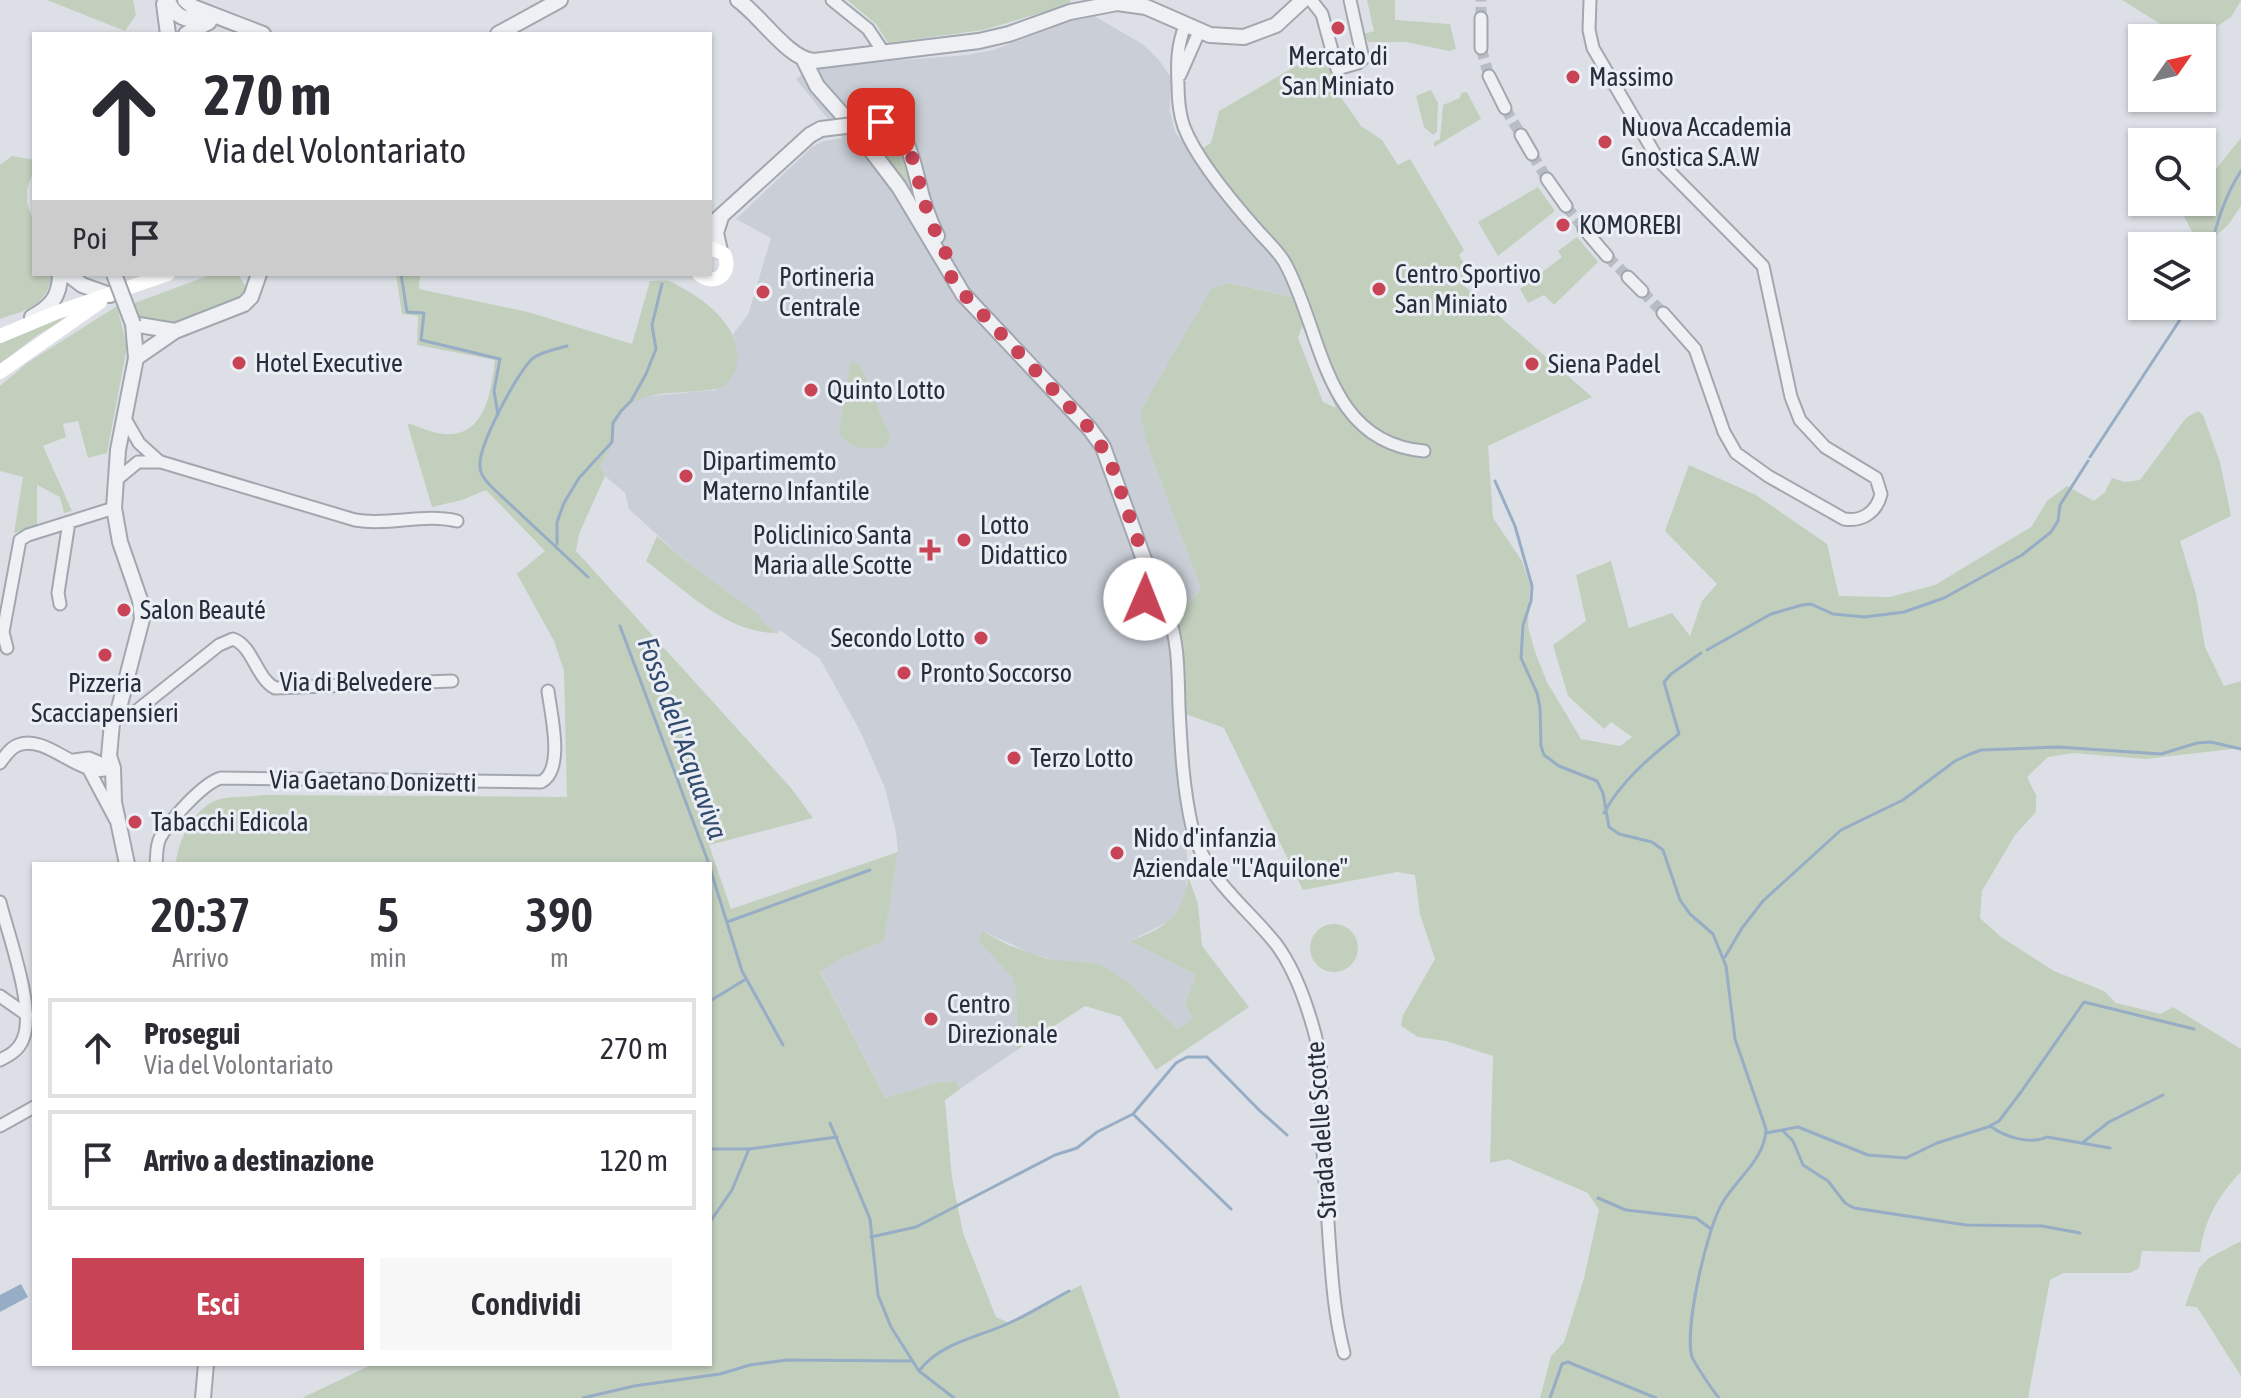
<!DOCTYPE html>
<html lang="it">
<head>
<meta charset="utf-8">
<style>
	:root { --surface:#fff; --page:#f7f7f7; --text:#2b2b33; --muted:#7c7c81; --line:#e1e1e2; --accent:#c94356 }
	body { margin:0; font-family:"Asap Condensed",sans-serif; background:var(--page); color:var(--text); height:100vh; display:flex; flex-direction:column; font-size:30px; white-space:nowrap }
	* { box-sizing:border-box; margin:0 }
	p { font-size:26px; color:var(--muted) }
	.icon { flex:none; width:44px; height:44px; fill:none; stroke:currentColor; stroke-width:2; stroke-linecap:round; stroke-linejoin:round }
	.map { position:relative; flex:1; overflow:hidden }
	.panel { position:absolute; left:32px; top:862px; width:680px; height:504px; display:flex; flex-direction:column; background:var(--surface); border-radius:0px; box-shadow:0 2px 6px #0004 }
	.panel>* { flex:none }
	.banner { position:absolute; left:32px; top:32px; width:680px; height:244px; border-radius:0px; box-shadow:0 2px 6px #0004; background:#fff; color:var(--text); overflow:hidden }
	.needle { width:52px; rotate:56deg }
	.tools { position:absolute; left:2128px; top:24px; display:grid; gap:16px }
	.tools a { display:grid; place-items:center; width:88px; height:88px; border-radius:0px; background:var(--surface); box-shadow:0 2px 6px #0004; font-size:40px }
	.pin { position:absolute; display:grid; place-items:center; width:68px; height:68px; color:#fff; margin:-34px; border-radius:16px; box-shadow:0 4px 12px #0006 }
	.me { position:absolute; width:88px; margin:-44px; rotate:1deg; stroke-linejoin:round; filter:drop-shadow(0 0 6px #0008) }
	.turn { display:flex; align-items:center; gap:28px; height:168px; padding:0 40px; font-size:36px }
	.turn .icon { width:104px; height:104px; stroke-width:2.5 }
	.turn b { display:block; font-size:56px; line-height:68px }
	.then { display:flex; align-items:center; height:76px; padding:0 40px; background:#0003; gap:16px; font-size:30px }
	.eta { display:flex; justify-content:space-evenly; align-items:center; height:136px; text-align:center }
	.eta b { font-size:48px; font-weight:600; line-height:56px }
	.action { display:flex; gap:16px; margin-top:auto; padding:16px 40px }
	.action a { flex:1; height:92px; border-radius:0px; background:var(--accent); color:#fff; font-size:32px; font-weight:600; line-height:92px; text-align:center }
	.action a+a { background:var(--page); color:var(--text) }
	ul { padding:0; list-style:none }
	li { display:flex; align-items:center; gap:24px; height:100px; margin:0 16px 12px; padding:0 24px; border:4px solid var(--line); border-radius:0px }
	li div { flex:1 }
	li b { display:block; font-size:30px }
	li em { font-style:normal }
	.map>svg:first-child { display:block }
	.built { fill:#cacfd7 }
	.green { fill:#c2cfbd; fill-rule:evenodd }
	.water { fill:#97adc5 }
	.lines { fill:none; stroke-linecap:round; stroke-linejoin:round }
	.stream { stroke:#97adc5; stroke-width:3 }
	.minor-tunnel { stroke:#b8bcc4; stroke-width:11; stroke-dasharray:11 5.5; stroke-linecap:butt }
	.minor-casing { stroke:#a2a7af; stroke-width:15 }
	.tertiary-casing { stroke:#a2a7af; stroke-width:18 }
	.minor { stroke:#eef0f4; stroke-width:11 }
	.tertiary { stroke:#eef0f4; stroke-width:14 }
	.secondary { stroke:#fff; stroke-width:14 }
	.tertiary-bridge-casing { stroke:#a2a7af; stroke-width:18; stroke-linecap:butt }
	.tertiary-bridge { stroke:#eef0f4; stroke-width:14 }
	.route { stroke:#c94356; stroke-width:14; stroke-dasharray:0 25.2 }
	.poi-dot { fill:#c94356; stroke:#ebeef4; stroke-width:3 }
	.labels { text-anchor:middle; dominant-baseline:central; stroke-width:6; stroke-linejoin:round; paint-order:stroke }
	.poi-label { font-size:26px; fill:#262e3b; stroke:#ebeef4; text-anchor:start }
	.street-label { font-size:26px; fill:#262e3b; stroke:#ebeef4 }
	.water-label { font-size:28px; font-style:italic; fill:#324c6d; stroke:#ebeef4 }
</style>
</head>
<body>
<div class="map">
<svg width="2241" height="1398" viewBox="0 0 2241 1398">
	<rect width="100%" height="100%" fill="#dce0e6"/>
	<path class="built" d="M1091,14L1144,45L1158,59L1171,77L1170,111L1175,132L1280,265L1293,297L1231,283L1147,444L1201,589L1174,618L1177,716L1173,717L1187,856L1186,896L1181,907L1168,922L1130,941L1196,975L1185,1004L1193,1019L1178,1029L1128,982L1030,953L983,931L1012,977L1016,990L1017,1050L960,1089L956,1081L939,1082L885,1098L820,970L842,958L884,941L898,852L896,833L885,788L860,731L820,659L780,630L778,633L759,620L761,616L688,563L629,509L625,493L605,476L600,466L612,442L618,418L628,406L642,397L650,396L715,390L737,349L733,334L748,315L771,238L736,219L812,147L824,141L843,138L796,79L812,67L967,55L993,50Z"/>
	<path class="green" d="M47,0H133L136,15L125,31Z
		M847,0H1070L1071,4L983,30L888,43L876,24Z
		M1367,0H1395V20L1450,24L1456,49L1449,51L1406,42H1368L1364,34L1374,31Z
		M2122,0H2241V1L2231,17L2209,32L2170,30Z
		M1325,53L1338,93L1361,126L1382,140L1398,165L1410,159L1464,250L1459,255L1468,271L1460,282L1592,397L1488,446L1493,518L1522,561L1530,585L1528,627L1535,652L1547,682L1581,739L1620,746L1632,737L1611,722L1604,729L1568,696L1553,645L1586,621L1576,575L1611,561L1629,628L1672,613L1690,636L1702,601L1717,584L1665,531L1689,465L1756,495L1827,544L1839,596L1890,597L1935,585L2031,527L2047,501L2067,486L2094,501L2105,492L2112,478L2125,482L2140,480L2186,418L2198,411L2203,415L2220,462L2231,516L2180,541L2196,594L2205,647L2224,686L2241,681V748L2145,759L2073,753L2048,757L2027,777L2036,795V812L2015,835L1982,891L1980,918L2001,937L2054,971L2104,991L2116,1003L2161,1014L2173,1007L2241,1049V1172C2218,1196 2205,1219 2200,1252L2142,1251L2139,1268L2130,1273H2063L2050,1280L2028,1398H1540L1551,1356L1564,1342L1584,1278L1599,1210L1588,1193L1508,1159L1490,1163L1493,1056L1446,1041L1418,1037L1401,1026L1403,1015L1435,959L1420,915L1415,875L1397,872L1303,890L1224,728L1186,714L1180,640L1174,619L1201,589L1147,444L1140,412L1211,289L1230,283L1292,297L1280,265L1192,154L1211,143L1219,111L1306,60ZM1302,327H1303L1336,408L1323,402L1298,338Z
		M1431,90L1438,103L1437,132L1433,135L1424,127L1416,96Z
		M1467,92L1481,119L1434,147V142L1440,139L1443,105L1460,98L1461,93Z
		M881,132C903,138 906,157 912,177L904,182L868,134Z
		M2241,138V206L2228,225L2209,242L2193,234L2182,212L2190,202H2202V186Z
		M12,156L34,160V170L27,189V203L34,222V274H52C47,307 28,309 0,319V165Z
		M1538,187L1555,211L1498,256L1478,222Z
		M1577,237L1598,262L1554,305L1544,295L1528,303L1520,289L1562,257L1558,251Z
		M213,274H238L246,287L243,297L170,326L139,322L132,304Z
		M396,274H420L419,289L528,312L632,344L650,281C656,281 664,280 669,281C675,283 681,288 686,290C720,309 758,349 725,386C692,399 637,381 618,420C614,427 615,436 612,444C609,451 604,459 600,466L605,476L579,534L576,551L791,788L813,818L709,845L731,909L898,852L884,941L842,958L820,971L885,1098L939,1082L956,1081L960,1089L945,1100L952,1178L963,1233L996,1317L1009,1323L1081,1285L1120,1398H302L373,1364H710V864H176C177,841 196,805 220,799C234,796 251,797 265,795L567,797L564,671L554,641L517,574L545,551L486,490L462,500L432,507L407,423C418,426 431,433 443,434C486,438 491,391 495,360L417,345L418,316L402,314Z
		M117,306L127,347L107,453L88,458L78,421L63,424L66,437L43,446L72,511L64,513L60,497L37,485V526L14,533L23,477L0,471V386L27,363Z
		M75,314L39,334L0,364V342L24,329Z
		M854,362L860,365L890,437L886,447C867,450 849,450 839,432L850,364Z
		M657,536L688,563L761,616L760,620L778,633C727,634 684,589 646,561Z
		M1188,876L1198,904L1202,946L1249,1007L1156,1070L1121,1017L1085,1006L1017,1050L1016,990L1012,977L979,941L983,931L1008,945L1048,959L1099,964L1128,982L1178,1029L1193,1019L1185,1004L1196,975L1130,941C1166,928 1184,916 1188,876Z
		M1310 948a24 24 0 1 1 48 0a24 24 0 1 1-48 0Z
		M2241,1241V1376L2197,1307L2185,1306L2199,1268L2209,1258Z"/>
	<path class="water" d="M21,1284L28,1297L0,1312V1295Z"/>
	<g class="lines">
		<path class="stream" d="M401,274L407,312L424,313L421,340L500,359L494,391L498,415
			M2202,279C2213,242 2219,204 2241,171
			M567,346C557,349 540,352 532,359C517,373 478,446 480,466C480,477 490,485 497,492L588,577
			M2090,457L2189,306
			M1495,481L1515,526L1532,586L1531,601L1523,625L1521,658L1537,693L1540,707L1541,746L1544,755L1559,766L1597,781L1603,793L1609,827L1619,834L1652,842L1663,850L1680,900L1690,914L1713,934L1726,966L1735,1039L1766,1129C1765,1159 1738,1177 1723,1202C1707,1227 1684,1329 1692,1357C1695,1364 1713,1391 1719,1398
			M557,544V522L564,503L579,478L612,442L613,423L621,411L631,401L646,374L656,349L652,325L662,284
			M620,626L709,864
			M1707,650L1771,614L1802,605L1811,604L1833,614L1865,617L1904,612L1944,598L2022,555L2051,532L2058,521L2060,505L2088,461
			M1604,813C1621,781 1651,756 1679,734L1664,682L1671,674L1701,653
			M710,868L742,971L783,1045
			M727,922L870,870
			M1725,957L1742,928L1763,901L1841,830L1903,800L1955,761L1968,755L1981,750L2058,747L2161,754L2197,743L2211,742L2241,749
			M710,1001L746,979
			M1134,1115L1231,1209
			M830,1123L870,1219L878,1295L891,1327L919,1371L954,1398
			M1990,1126C2005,1137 2030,1145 2047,1137L2110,1148
			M1783,1131L1793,1141L1803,1165L1828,1181L1845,1203L1854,1208L1966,1225L2042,1226L2080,1233
			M1766,1133L1798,1127L1868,1155L1906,1158L1937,1143L1988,1127L1999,1121L2021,1092L2084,1002L2194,1029
			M2082,1143L2109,1122L2163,1095
			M710,1149H749L837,1137
			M1598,1198L1626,1210L1696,1218L1711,1229
			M710,1222L732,1190L749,1149
			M871,1237L916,1227L1055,1155L1077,1148L1097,1132L1133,1114L1176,1063L1187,1057H1207L1259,1110L1287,1135
			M919,1371C940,1343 976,1338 1007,1324C1028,1315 1048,1302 1069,1291
			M583,1398L634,1386L720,1374L750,1365L787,1360L911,1361
			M1550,1398L1562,1364L1568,1362L1656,1398"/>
		<path class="minor-tunnel" d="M1481,18V0
			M1481,48L1489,76
			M1505,108L1521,135
			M1532,154L1547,179
			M1566,206L1584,229
			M1607,256L1628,277
			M1642,291L1663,313"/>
		<defs>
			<path id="minor" d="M832,0L868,29L884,53
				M1311,0L1322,14L1337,69L1358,63L1363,59L1350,0
				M1590,0L1589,30L1593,48L1659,161L1763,266L1791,397L1800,420L1825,447L1876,478L1881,494C1877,512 1862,522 1844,519L1768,476L1736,453L1724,432L1695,349L1663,313
				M1481,18V48
				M1185,26C1177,46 1177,63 1178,85C1178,100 1179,113 1184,127C1196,158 1235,205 1258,231C1267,241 1278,251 1285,263C1323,332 1323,442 1424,451
				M1180,75L1199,32
				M1489,76L1505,108
				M1521,135L1532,154
				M1547,179L1566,206
				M1584,229L1607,256
				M1628,277L1642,291
				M124,417L139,443L160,462
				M115,481L138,462H161L355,520C389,526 423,513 457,521
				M60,604L58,593L69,522
				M1167,611C1179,641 1178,674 1179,707C1181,747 1183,788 1192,827C1205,879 1245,905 1276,944C1294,968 1305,999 1313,1027C1324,1063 1321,1098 1322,1135C1324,1170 1327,1204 1329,1238C1332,1278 1334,1314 1344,1353
				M7,648L3,632L20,540L28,535L114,508
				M118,712L126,717L130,716L219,645L233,639C253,646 256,678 275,688L452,681
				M74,760L89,758L113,768
				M0,763C5,756 10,748 18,745C48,733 82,782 113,768
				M89,770L115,819
				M156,864C157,855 156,846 160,838C169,821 203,783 221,778L541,782C565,770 551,715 548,691
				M0,902C8,934 36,1010 23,1039C19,1050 10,1055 0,1060
				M0,996L27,1015
				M0,1126L34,1107"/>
			<path id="tertiary" d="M168,0C174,19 189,20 207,23
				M185,0L193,7L263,34
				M738,0C761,16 788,59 814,61L979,41L1009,34L1070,12L1117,3L1146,7L1210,35L1244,37L1276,25L1303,0
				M164,4L168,34
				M186,34L209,22
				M498,34L560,0
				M804,60L817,86L841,113
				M878,122C908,128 911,155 918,181C922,200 928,218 937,236
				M861,137L899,187L963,294L1090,429L1103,447L1154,587
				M710,226L810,135L821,129
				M720,251L716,233L721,217
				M68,274L82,285L110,295
				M32,317C51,307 60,296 60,274
				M136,358L175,331L244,304L251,297L259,274
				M1146 600a13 13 0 1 1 26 0a13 13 0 1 1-26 0Z
				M127,864L114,802L113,768L109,756L112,723L118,712L142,619L140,600L120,542L114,508L118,450L136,358L133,324L175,331
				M203,1398L206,1364"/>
		</defs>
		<use href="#minor" class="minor-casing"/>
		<use href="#tertiary" class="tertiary-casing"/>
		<use href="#minor" class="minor"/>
		<use href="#tertiary" class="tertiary"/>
		<path class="secondary" d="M699,274C716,288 733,272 724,254L710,248
			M0,336L55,313L168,274
			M0,372L100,302"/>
		<defs>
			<path id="tertiary-bridge" d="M821,129L878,122
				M114,274L133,324"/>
		</defs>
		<use href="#tertiary-bridge" class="tertiary-bridge-casing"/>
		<use href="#tertiary-bridge" class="tertiary-bridge"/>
	</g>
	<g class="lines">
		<path class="route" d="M881,122L898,131L909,146L929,218L947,256L949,273L958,288L1090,429L1109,458L1154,587L1148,592L1145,599"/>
	</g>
	<g class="poi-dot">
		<circle cx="1338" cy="28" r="8"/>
		<circle cx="1573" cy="77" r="8"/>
		<circle cx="1605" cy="142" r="8"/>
		<circle cx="1563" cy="225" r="8"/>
		<circle cx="1379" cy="289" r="8"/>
		<circle cx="763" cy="292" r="8"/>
		<circle cx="239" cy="363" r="8"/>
		<circle cx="1532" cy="364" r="8"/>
		<circle cx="811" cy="390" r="8"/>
		<circle cx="686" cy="476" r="8"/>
		<circle cx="964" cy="540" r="8"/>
		<path d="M926 538h8v8h8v8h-8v8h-8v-8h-8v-8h8z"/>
		<circle cx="124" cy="610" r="8"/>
		<circle cx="981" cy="638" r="8"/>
		<circle cx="105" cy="655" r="8"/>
		<circle cx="904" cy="673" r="8"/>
		<circle cx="1014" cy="758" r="8"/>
		<circle cx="135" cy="822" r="8"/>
		<circle cx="1117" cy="853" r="8"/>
		<circle cx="931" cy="1019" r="8"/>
	</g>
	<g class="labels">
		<g class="poi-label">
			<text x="1338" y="56" text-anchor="middle">Mercato di<tspan x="1338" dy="30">San Miniato</tspan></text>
			<text x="1589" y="77">Massimo</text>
			<text x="1621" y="127">Nuova Accademia<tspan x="1621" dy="30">Gnostica S.A.W</tspan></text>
			<text x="1579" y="225">KOMOREBI</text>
			<text x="1395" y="274">Centro Sportivo<tspan x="1395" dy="30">San Miniato</tspan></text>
			<text x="779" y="277">Portineria<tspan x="779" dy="30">Centrale</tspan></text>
			<text x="255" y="363">Hotel Executive</text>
			<text x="1548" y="364">Siena Padel</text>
			<text x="827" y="390">Quinto Lotto</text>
			<text x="702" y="461">Dipartimemto<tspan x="702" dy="30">Materno Infantile</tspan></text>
			<text x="980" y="525">Lotto<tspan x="980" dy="30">Didattico</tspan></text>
			<text x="912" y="535" text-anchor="end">Policlinico Santa<tspan x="912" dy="30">Maria alle Scotte</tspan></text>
			<text x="140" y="610">Salon Beauté</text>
			<text x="965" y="638" text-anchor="end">Secondo Lotto</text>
			<text x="920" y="673">Pronto Soccorso</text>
			<text x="105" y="683" text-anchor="middle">Pizzeria<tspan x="105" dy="30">Scacciapensieri</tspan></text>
			<text x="1030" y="758">Terzo Lotto</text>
			<text x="151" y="822">Tabacchi Edicola</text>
			<text x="1133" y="838">Nido d'infanzia<tspan x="1133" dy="30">Aziendale "L'Aquilone"</tspan></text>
			<text x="947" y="1004">Centro<tspan x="947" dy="30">Direzionale</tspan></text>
		</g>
		<g class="street-label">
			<text x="356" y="682">Via di Belvedere</text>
			<text transform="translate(373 781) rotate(1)">Via Gaetano Donizetti</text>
			<text transform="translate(1321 1130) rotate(-94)">Strada delle Scotte</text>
		</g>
		<g class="water-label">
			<text transform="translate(683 738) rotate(70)">Fosso dell'Acquaviva</text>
		</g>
	</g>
</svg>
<div class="tools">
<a><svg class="needle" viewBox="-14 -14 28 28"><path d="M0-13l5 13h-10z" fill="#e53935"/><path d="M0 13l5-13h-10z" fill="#7c7c81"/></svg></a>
<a><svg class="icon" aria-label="search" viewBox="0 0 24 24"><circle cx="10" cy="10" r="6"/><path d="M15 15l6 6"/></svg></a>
<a><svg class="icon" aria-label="layers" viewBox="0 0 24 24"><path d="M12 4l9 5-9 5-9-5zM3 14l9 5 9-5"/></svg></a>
</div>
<div class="pin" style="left:881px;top:122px;background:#d93025"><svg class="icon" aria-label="arrive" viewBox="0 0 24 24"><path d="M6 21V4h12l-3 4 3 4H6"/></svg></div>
<svg class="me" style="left:1145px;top:599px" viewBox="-20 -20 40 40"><circle r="19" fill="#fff"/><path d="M0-13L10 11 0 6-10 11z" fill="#c94356"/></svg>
<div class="banner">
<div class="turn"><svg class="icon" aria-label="ahead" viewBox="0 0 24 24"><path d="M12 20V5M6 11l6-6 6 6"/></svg><div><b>270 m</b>Via del Volontariato</div></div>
<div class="then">Poi<svg class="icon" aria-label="arrive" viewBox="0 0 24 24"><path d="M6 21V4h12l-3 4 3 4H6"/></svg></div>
</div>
<section class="panel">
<div class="eta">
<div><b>20:37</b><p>Arrivo</p></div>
<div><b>5</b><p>min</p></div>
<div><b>390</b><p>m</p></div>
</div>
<ul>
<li><svg class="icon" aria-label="ahead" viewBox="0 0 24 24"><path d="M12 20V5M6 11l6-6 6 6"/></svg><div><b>Prosegui</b><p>Via del Volontariato</p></div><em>270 m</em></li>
<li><svg class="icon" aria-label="arrive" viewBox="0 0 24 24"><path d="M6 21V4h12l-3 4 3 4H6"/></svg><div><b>Arrivo a destinazione</b></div><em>120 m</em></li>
</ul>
<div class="action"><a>Esci</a><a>Condividi</a></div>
</section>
</div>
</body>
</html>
